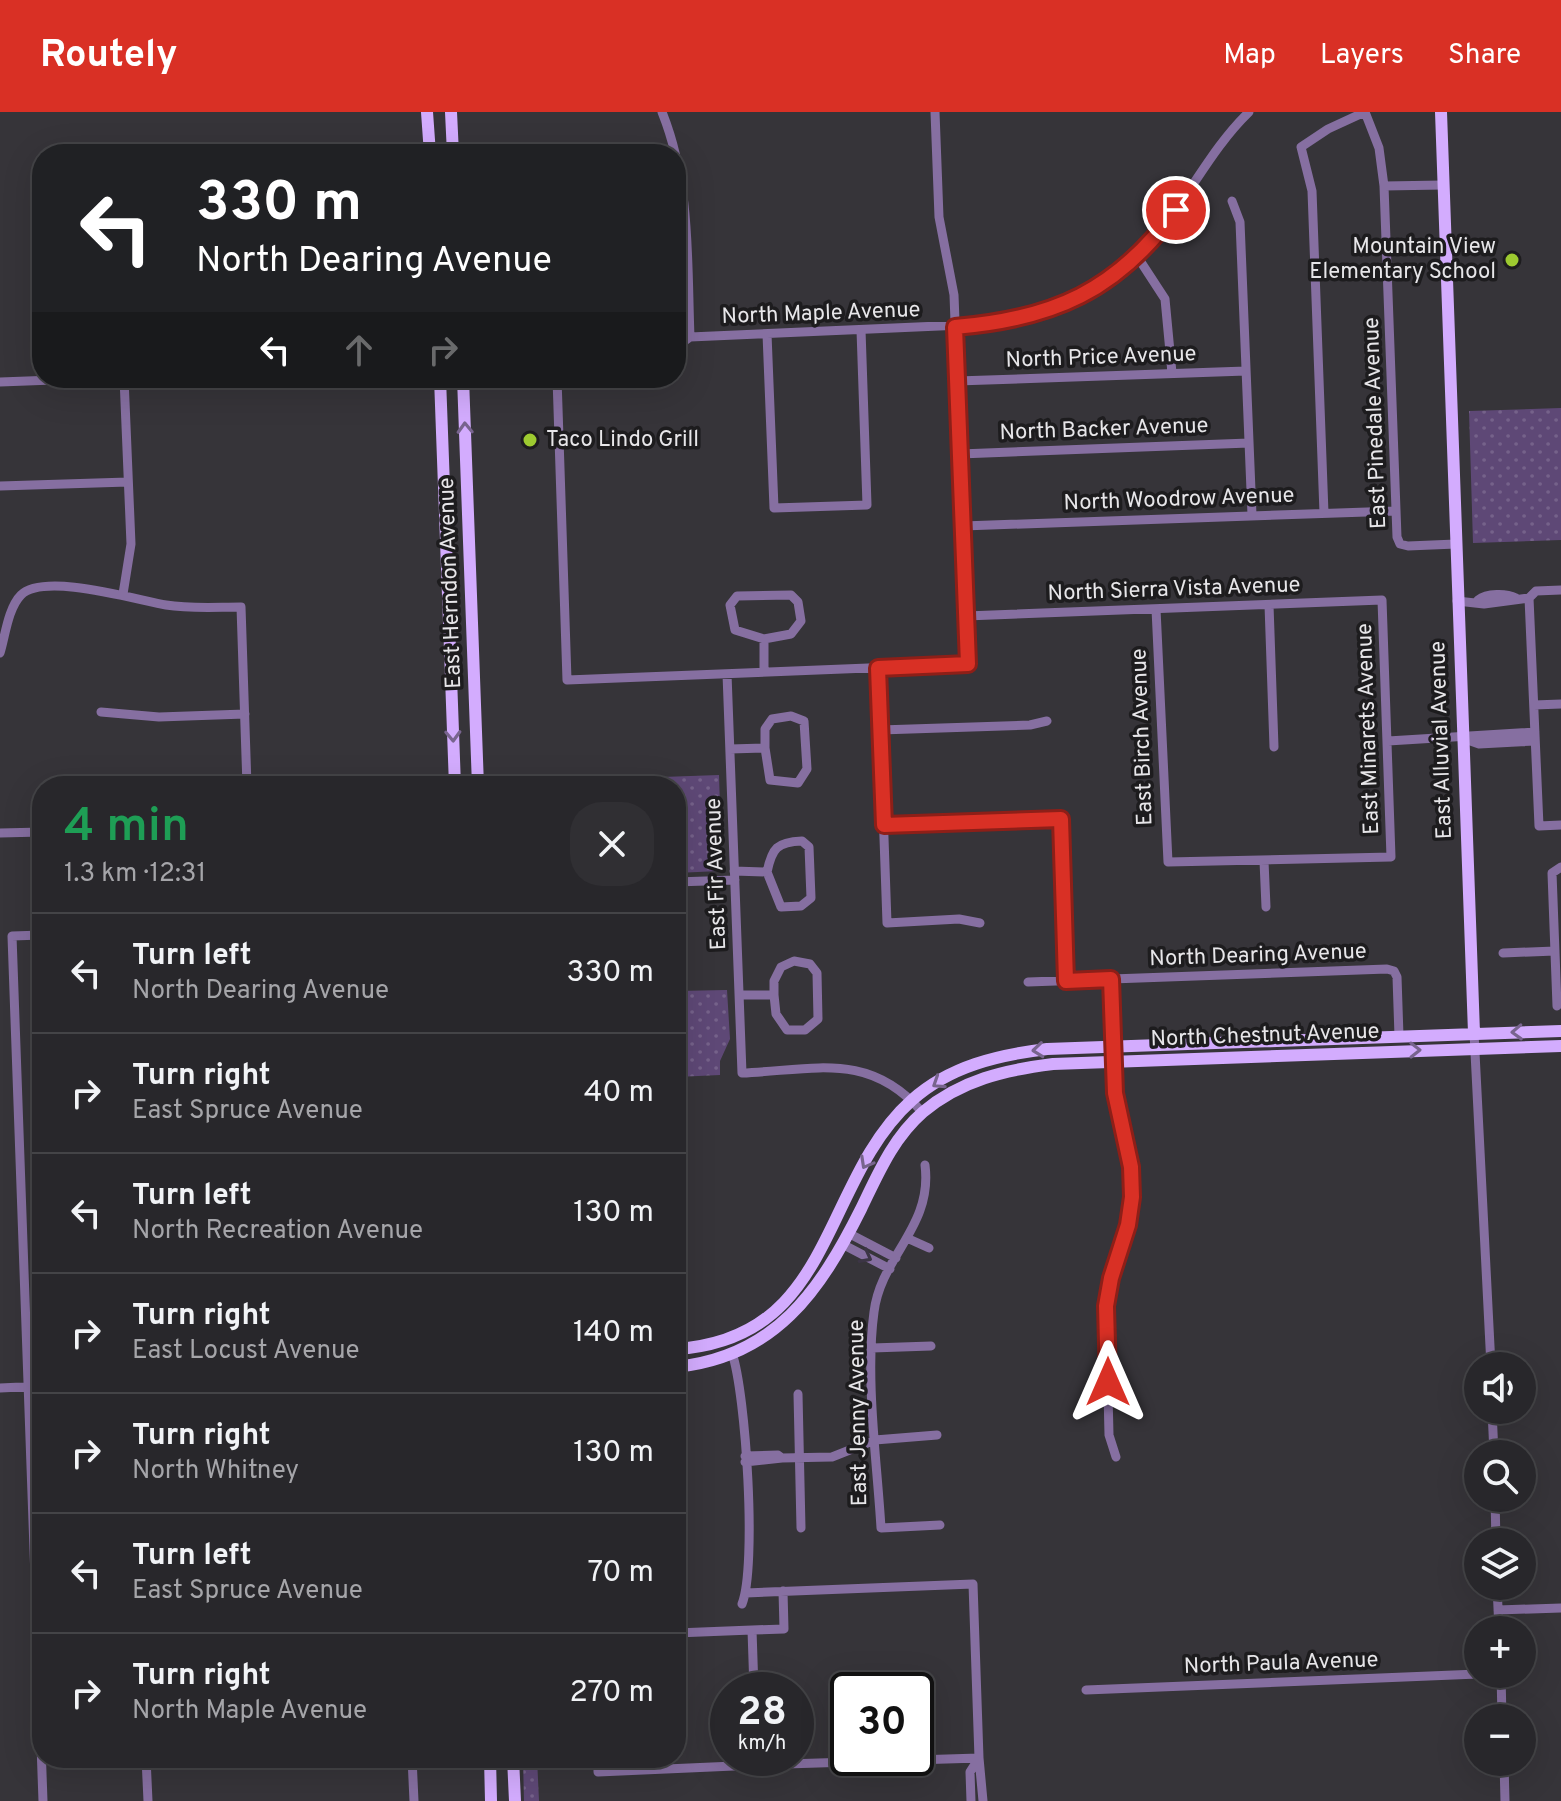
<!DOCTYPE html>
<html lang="en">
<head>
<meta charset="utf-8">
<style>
	:root { --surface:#28272b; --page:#302f33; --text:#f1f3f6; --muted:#a5a5a9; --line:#444447; --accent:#d93025 }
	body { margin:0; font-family:Overpass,sans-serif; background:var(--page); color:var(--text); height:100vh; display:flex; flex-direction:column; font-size:30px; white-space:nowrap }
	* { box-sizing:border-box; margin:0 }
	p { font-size:26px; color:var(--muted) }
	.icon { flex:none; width:44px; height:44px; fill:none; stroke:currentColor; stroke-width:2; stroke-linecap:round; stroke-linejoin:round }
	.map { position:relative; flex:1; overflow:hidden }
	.panel { position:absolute; left:32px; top:664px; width:654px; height:992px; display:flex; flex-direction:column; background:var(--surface); border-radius:32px; box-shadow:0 8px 32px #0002,0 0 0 2px var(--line) }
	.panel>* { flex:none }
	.hud { position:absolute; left:32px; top:32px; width:654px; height:244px; border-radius:32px; box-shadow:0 8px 32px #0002,0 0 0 2px var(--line); background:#202124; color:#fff; overflow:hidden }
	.controls { position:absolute; left:1464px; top:1240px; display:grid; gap:16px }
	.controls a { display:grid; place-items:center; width:72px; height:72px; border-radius:50%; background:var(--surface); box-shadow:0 8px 32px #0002,0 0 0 2px var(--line); font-size:40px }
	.speed { position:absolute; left:710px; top:1560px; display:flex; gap:16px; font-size:40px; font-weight:700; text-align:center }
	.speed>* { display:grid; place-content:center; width:104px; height:104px; border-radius:50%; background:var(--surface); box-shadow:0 8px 32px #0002,0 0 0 2px var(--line); line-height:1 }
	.speed small { font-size:20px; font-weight:400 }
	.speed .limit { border:4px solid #111; border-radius:12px; background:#fff; color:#111 }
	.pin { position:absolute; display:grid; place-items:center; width:68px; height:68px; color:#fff; margin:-34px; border:4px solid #fff; border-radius:50%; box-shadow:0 2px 8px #0007 }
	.me { position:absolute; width:88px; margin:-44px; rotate:0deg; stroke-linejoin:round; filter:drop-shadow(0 0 6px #0008) }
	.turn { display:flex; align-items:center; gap:28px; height:168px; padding:0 32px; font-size:36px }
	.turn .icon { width:104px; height:104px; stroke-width:2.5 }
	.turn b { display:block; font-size:56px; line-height:68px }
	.lanes { display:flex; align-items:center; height:76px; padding:0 32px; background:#0003; justify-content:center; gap:40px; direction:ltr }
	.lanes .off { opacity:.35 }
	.round { display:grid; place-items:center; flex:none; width:84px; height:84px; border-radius:32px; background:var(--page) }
	.summary { display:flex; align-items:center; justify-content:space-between; height:136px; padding:0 32px }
	h1 { font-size:48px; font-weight:600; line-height:60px; color:#1e9e55 }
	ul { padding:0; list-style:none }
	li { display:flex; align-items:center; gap:24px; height:120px; padding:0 32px; border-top:2px solid var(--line) }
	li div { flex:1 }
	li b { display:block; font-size:30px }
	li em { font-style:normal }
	header { display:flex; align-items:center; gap:48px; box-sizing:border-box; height:112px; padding:0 40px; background:var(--accent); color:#fff }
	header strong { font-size:38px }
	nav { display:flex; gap:44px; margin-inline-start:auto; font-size:28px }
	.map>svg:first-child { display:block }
	.grass { fill:url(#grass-dots) }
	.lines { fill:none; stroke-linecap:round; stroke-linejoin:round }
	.minor { stroke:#866fa1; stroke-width:9 }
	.major { stroke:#d3acfe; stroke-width:12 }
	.oneway { stroke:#78648e }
	.oneway2 { stroke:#3c3545 }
	.route-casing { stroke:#8d1f18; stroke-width:20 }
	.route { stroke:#d93025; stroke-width:14 }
	.poi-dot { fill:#9dca30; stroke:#1d1c1e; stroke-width:3 }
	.labels { text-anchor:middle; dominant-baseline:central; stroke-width:7; stroke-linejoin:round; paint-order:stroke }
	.poi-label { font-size:22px; fill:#e7e6e9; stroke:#1d1c1e; text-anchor:end }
	.street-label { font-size:22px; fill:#e7e6e9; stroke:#1d1c1e }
</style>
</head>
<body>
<header>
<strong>Routely</strong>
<nav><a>Map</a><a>Layers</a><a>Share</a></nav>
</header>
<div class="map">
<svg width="1561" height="1689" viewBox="0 0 1561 1689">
	<defs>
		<pattern id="grass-dots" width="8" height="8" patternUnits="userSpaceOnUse" patternTransform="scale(2)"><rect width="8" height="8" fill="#5e4876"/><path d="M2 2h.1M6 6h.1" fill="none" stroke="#75628a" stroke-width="1.8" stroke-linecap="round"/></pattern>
	</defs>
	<rect width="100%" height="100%" fill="#363439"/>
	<path class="grass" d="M1561,296V428L1473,431L1469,299Z
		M719,663L722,756L719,759L676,761V674H634V666Z
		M727,878L730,927L720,949V963L676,965V879Z
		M523,1646H537L539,1689H524Z"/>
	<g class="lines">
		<path class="minor" d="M662,0C691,72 687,148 690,225
			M1384,74L1443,73
			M1232,89L1240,110L1252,403
			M1137,144L1165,187L1172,261
			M676,219L690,225L985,212C1067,199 1127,168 1175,99C1199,65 1219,29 1249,0
			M767,222L774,396L867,393L861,218
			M676,235L690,225
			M152,266L195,270
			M192,266L201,273L214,266
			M557,266L567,568L968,552L954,183L939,105L935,0
			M957,269L1246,259
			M0,270L107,266
			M211,270L231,266
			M960,342L1249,331
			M0,374L128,370
			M1324,401L1312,79L1301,35L1328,17L1365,0L1379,36L1384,74L1397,425L1400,432L1408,434L1456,432
			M963,414L1396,399
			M1561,478L1536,479L1529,486L1539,714L1561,713
			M123,482L131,432L124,266
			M1478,488C1487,481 1506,481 1516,486
			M1457,489L1484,492L1529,486
			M1269,493L1274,635
			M966,504L1382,488L1391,745L1168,750L1156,497
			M764,527L735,518L730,493L737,484L791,483L798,490L801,509L791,522L764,527V560
			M0,541C5,525 8,496 21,483C44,460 137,488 166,493C191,497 216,495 241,495L247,674
			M878,556L887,811L959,807L980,811
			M727,562L742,961C815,958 869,939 922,1000
			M1534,593L1561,592
			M101,600L159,605L245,602
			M880,618L1030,613L1047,609
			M1462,626L1479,632L1535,629
			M1388,629L1535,620
			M730,637L765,636V617L772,607L791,604L804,609L807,657L798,671L770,668L765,636
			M884,713L1061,707L1066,869
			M0,721L42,720
			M1264,749L1266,795
			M734,759L767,760C772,736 777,730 802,729L809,735L811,786L801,794L781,795L767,760
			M676,770L735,768
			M42,823L12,824L43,1689
			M1503,841L1555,839
			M1111,867L1115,981L1131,1055L1132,1085L1128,1113L1111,1166L1106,1194L1109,1323L1116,1345
			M1028,870L1387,857L1394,859L1397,865L1399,924
			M739,883H774V869L781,855L794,849L810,852L817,861L818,907L805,918H787L776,902L774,883
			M1557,894L1552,761L1561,755
			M1474,921L1491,1254
			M925,1053C933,1115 881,1144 874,1200C865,1266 877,1349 881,1416L940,1413
			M848,1121L896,1146
			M909,1127L929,1136
			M842,1132L890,1157
			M872,1236L931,1234
			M732,1241C746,1282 757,1454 742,1492
			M0,1276L42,1274
			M798,1282L801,1416
			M1492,1298L1494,1342
			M745,1344L778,1343L782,1346L745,1350
			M782,1346L832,1345L875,1328L937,1323
			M1495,1386L1496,1430
			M1497,1474L1499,1518
			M746,1481L973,1472L979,1646L757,1653V1646
			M1498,1498L1561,1496
			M676,1521L752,1518
			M1501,1562L1502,1606
			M754,1578L752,1518L784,1517L783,1479
			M1086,1578L1478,1562
			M146,1646L148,1689
			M412,1646L414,1689
			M598,1646V1660L757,1653
			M1504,1650L1505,1689
			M971,1689L970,1660L979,1646L983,1689"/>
		<path class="major" d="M427,0L430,42
			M451,0L453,42
			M1441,0L1474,921
			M440,266L455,674
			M463,266L478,674
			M676,1237C836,1227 820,1070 912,988C950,954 998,943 1047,937L1561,919
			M676,1255C775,1245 820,1179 861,1097C878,1062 893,1026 923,1000C961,968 1005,958 1053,952L1561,934
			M490,1646L491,1689
			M513,1646L515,1689"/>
	</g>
	<defs><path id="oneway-chevron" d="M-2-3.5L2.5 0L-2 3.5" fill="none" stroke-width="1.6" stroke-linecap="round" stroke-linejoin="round" transform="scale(2)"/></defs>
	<g class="oneway">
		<use href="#oneway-chevron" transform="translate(465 316) rotate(-92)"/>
		<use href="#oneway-chevron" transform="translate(453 624) rotate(88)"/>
		<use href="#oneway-chevron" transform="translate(1517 920) rotate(178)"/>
		<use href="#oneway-chevron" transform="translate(1038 938) rotate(174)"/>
		<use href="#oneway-chevron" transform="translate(1415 938) rotate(-1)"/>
		<use href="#oneway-chevron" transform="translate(938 971) rotate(147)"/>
		<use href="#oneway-chevron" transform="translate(866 1051) rotate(119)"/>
	</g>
	<use class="oneway2" href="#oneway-chevron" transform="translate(866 1145) rotate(28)"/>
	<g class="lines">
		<defs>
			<path id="route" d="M1108,1270L1106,1194L1111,1166L1128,1113L1132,1085L1131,1055L1115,981L1111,867L1066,869L1061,707L884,713L878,556L968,552L955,215C1053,207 1117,179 1176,98"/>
		</defs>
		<use href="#route" class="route-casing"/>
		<use href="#route" class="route"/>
	</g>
	<g class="poi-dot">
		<circle cx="1512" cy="148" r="8"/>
		<circle cx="530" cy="328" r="8"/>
	</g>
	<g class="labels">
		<g class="poi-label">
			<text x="1496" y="135">Mountain View<tspan x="1496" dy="25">Elementary School</tspan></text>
			<text x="546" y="328" text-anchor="start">Taco Lindo Grill</text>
		</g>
		<g class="street-label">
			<text transform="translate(821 202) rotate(-2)">North Maple Avenue</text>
			<text transform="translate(1101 246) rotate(-2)">North Price Avenue</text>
			<text transform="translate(1376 311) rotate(-92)">East Pinedale Avenue</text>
			<text transform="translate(1104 318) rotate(-2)">North Backer Avenue</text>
			<text transform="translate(1179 388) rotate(-2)">North Woodrow Avenue</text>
			<text transform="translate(451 471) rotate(-92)">East Herndon Avenue</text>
			<text transform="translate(1174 478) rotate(-2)">North Sierra Vista Avenue</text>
			<text transform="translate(1369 617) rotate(-92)">East Minarets Avenue</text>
			<text transform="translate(1143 625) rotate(-92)">East Birch Avenue</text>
			<text transform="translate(1442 628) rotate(-92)">East Alluvial Avenue</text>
			<text transform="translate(717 762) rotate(-92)">East Fir Avenue</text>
			<text transform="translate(1258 844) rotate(-2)">North Dearing Avenue</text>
			<text transform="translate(1265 924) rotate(-2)">North Chestnut Avenue</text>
			<text transform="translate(859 1301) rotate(-91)">East Jenny Avenue</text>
			<text transform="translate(1281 1552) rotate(-2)">North Paula Avenue</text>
		</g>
	</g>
</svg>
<div class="controls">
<a><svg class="icon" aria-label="sound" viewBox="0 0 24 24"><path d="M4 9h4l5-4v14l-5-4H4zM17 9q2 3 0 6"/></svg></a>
<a><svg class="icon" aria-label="search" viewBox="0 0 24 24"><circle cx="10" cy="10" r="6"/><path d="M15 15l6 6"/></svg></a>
<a><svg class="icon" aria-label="layers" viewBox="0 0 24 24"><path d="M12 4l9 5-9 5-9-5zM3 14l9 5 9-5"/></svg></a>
<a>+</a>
<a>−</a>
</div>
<div class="speed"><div>28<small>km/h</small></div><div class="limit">30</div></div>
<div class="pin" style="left:1176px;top:98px;background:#d93025"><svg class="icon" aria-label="arrive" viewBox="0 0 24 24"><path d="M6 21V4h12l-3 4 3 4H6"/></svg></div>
<svg class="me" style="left:1108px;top:1270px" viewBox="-20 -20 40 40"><path d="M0-17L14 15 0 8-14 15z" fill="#d93025" stroke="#fff" stroke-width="4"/></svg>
<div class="hud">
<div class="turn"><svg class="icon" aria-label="left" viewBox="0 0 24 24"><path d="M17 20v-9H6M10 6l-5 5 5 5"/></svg><div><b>330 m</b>North Dearing Avenue</div></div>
<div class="lanes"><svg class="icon" aria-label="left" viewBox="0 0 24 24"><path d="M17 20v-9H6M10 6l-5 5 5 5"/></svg><svg class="icon off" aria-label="ahead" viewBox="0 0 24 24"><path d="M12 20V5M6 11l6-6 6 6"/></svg><svg class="icon off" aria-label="right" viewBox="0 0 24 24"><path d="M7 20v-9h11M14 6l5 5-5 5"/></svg></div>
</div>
<section class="panel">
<div class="summary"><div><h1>4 min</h1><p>1.3 km · 12:31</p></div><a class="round"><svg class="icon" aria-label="close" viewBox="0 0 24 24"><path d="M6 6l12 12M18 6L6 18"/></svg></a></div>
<ul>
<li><svg class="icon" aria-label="left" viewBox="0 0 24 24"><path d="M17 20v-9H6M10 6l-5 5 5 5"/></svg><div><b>Turn left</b><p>North Dearing Avenue</p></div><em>330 m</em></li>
<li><svg class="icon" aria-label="right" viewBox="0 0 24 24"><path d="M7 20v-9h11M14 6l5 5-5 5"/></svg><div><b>Turn right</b><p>East Spruce Avenue</p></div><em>40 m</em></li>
<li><svg class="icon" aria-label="left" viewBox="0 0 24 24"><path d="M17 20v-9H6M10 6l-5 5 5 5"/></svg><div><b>Turn left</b><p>North Recreation Avenue</p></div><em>130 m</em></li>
<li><svg class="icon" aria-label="right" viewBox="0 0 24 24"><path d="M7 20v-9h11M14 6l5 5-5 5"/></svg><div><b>Turn right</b><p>East Locust Avenue</p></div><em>140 m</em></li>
<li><svg class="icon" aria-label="right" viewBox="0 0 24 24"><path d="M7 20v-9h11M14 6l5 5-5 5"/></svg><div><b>Turn right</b><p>North Whitney</p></div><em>130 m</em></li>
<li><svg class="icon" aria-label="left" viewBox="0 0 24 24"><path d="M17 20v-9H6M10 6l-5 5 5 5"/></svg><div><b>Turn left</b><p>East Spruce Avenue</p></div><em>70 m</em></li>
<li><svg class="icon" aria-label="right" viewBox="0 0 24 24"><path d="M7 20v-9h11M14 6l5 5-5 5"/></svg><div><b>Turn right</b><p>North Maple Avenue</p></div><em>270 m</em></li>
</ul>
</section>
</div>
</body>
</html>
